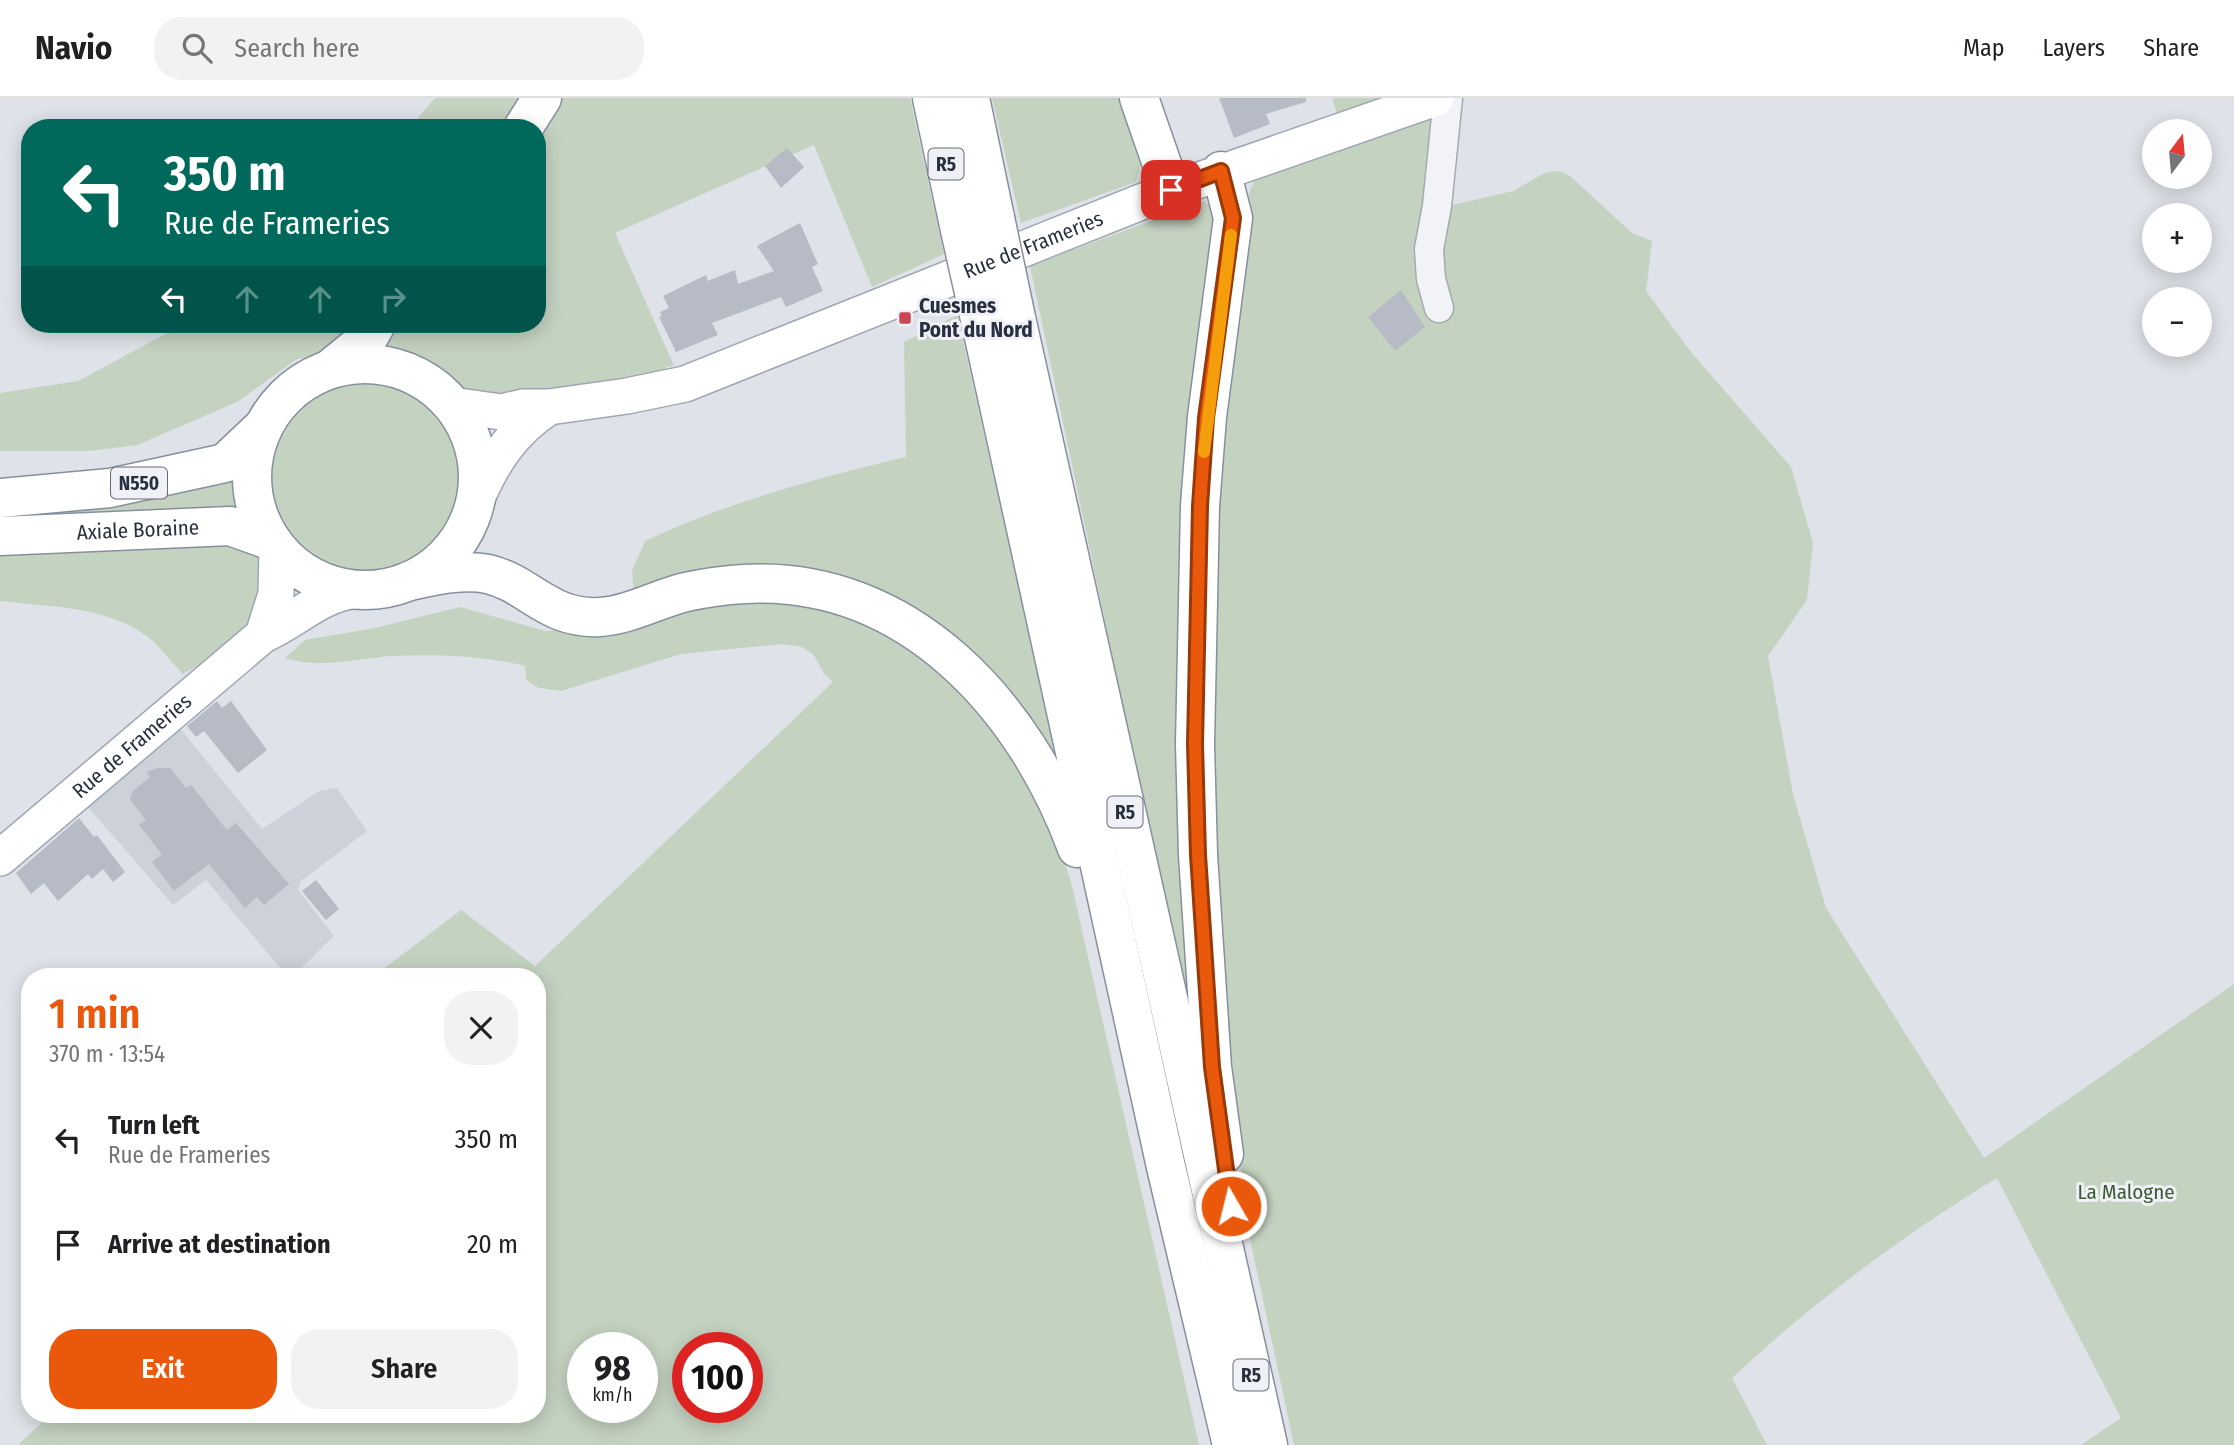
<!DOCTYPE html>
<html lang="en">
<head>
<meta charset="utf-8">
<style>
	:root { --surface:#fff; --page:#f2f2f2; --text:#202124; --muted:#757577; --line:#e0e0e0; --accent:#ea580c }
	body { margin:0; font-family:"Fira Sans Condensed",sans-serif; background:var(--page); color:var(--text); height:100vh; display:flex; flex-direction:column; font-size:26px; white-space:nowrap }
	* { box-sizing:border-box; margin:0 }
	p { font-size:23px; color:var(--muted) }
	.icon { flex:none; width:38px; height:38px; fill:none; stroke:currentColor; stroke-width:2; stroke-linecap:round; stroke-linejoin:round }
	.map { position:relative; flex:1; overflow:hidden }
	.sheet { position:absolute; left:21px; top:870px; width:525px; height:455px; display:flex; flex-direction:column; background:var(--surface); border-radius:28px; box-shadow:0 4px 18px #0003 }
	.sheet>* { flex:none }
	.banner { position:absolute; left:21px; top:21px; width:525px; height:214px; border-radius:28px; box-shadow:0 4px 18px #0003; background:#00695c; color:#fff; overflow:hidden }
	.needle { width:46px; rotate:16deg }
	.controls { position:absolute; left:2142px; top:21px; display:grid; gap:14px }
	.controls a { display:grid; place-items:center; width:70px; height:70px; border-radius:50%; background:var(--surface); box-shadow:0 4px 18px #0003; font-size:35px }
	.speed { position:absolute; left:567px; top:1234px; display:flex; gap:14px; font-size:35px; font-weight:700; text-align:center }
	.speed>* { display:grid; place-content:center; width:91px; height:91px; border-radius:50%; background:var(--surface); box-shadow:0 4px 18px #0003; line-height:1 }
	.speed small { font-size:18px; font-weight:400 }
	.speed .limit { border:10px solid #d22; background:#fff; color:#111 }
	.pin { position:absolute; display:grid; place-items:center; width:60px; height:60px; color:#fff; margin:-30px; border-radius:14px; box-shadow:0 4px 10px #0006 }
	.me { position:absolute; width:77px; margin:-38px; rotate:352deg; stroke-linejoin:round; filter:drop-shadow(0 0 5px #0008) }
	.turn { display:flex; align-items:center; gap:24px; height:147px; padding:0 28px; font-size:32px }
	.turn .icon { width:91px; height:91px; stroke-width:2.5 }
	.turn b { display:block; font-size:49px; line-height:60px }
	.lanes { display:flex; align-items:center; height:66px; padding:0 28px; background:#0003; justify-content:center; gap:35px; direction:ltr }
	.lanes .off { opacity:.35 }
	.round { display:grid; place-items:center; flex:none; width:74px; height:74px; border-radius:28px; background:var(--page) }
	.summary { display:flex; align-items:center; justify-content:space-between; height:119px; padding:0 28px }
	h1 { font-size:42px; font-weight:600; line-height:52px; color:var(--accent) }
	.button { display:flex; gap:14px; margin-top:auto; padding:14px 28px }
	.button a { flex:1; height:80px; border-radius:28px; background:var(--accent); color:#fff; font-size:28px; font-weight:600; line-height:80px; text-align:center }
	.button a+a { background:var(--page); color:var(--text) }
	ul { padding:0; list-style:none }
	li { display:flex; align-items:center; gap:21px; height:105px; padding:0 28px }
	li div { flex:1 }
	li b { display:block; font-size:26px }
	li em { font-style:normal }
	header { display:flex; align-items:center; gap:42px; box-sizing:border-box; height:98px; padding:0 35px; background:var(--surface); border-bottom:2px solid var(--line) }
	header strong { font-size:33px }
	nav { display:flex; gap:38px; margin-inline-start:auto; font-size:24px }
	.search { width:490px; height:63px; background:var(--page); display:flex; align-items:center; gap:18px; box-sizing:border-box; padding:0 24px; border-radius:28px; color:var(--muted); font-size:26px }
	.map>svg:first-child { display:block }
	.built { fill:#cdd1da }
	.green { fill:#c4d2c0; fill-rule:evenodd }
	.building { fill:#b6bbc5 }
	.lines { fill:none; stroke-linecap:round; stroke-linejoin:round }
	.minor-casing { stroke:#a4a9b2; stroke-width:31 }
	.major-casing { stroke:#9fa6b4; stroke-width:38 }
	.highway-casing { stroke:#878f9f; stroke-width:41 }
	.minor { stroke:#f2f3f7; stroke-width:28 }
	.major { stroke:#fff; stroke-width:35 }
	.highway { stroke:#fff; stroke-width:38 }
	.highway-bridge-casing { stroke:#878f9f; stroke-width:41; stroke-linecap:butt }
	.highway-bridge { stroke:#fff; stroke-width:38 }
	.route-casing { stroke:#983908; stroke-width:18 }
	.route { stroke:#ea580c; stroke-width:12 }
	.slow { stroke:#f59e0b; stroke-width:12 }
	.poi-dot { fill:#cd4453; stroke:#eff1f6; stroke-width:2.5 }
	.labels { text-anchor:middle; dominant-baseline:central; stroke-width:6; stroke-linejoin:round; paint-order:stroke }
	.shield { fill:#eff1f6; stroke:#646a77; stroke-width:2 }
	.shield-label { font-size:19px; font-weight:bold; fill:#283040 }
	.street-label { font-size:21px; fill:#283040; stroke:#eff1f6 }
	.poi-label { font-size:21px; font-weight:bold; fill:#283040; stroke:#eff1f6; text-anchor:start }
	.park-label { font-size:21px; fill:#3b5b35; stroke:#eff1f6 }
</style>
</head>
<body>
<header>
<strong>Navio</strong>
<div class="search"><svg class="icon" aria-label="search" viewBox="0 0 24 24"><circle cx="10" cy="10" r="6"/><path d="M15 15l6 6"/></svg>Search here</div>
<nav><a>Map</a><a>Layers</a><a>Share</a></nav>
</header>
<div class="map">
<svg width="2234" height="1347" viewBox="0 0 2234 1347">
	<rect width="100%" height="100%" fill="#dfe2e8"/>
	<path class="built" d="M169,617L262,731L319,693L337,690L367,733L301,783L298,792L334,838L293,878H287L206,782L173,807L76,695Z"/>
	<path class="green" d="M435,0H521L503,30H409Z
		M555,0H910L944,156L872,189L814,47L615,135L674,268L666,269V274L518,300L454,293L425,271L373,255L390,226H537V30Z
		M992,0H1128L1144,55L1136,84L1021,125Z
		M1332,0H1429L1342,32Z
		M1438,13L1435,111L1513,93L1545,75L1560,73L1570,78L1632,135L1652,143L1646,193L1691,254L1791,369L1813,445L1807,502L1768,558L1793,696L1826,810L1984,1060L2234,886V1347H2081L2121,1320L1997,1080C1904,1136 1811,1206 1732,1280L1767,1347H1294L1249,1136L1217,886L1210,468L1247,101L1255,81Z
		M1204,103L1217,113L1201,978L1030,168Z
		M957,217L1014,469L1023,483L1065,669L1055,675L882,507L634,495L632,473L645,443C728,404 817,380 906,359L904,244Z
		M184,226H362L322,256L297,261L237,304L137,347L89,353H0V295L78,283Z
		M270 378a97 97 0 1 1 194 0a97 97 0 1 1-194 0Z
		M236,369L233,393L239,416L51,426L0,416Z
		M229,441L262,459L270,497L239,543L183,576C173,566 164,554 154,544C114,508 50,509 0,503V451Z
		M759,503L816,509L885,532L970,596L1047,714L1071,784L1199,1347H18L51,1316H537V878H374L461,812L535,868L833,584L825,577L813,556L802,549L783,546L681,556L561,593L539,590L526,582L525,568C482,557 436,556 391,558C357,561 318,571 285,560L305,542L375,530L460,509L545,533L621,528L714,504ZM583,1250H642V1309H583ZM688,1250H747V1309H688Z"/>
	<path class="building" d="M1219,0H1306V4L1266,16L1270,26L1234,40Z
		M787,50L804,69L781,90L765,68Z
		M800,125L818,166L812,169L823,193L786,209L781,199L712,225L718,237L676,254L659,219L662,218L660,214L669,210L663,198L706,177L708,183L735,172L738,186L774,173L757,148Z
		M1401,192L1425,229L1395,253L1368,219Z
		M217,603L222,610L231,603L267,652L238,675L204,633L196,639L187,628Z
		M157,670H170L186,690L191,687L227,732L236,725L289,786L264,807L257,799L245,810L209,766L174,793L152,764L162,756L139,727L146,722L130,702L132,694L150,679L147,674Z
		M79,720L94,739L97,737L125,774L113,784L103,771L92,781L88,776L58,803L44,785L31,796L16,775Z
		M316,782L339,811L326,822L302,793Z"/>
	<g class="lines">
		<defs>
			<path id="minor" d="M1439,210L1431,181L1429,151L1437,108L1448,0"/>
			<g id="major">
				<path id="s1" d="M452,307L501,314L523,309H549L627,298L685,286L1171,92L1436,0"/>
				<path d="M475,405C492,364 512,333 549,309"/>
				<path d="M263,537L276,496L277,451"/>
				<path id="s2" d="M0,760L263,537C300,521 315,498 357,492"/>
			</g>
			<g id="highway">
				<path d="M932,0L960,132"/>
				<path d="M970,0L995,120"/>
				<path d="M1139,0L1171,92"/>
				<path d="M523,30L542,0"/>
				<path d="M1221,73L1233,120L1207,319L1200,408L1195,646L1198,757L1212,969L1224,1056"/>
				<path d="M1016,220L1268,1347"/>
				<path d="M982,230L1166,1069L1232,1347"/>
				<circle cx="365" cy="379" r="113"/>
				<path d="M330,271L368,240L376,226"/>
				<path d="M0,400L110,390L225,365L262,330"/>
				<path id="s3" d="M0,438L230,428L272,443"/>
				<path d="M409,483C434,478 462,471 488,476C530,486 548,522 600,519C630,517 657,501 686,494C704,490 726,487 744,486C908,477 1025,608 1077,750"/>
			</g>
		</defs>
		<use href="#minor" class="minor-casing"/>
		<use href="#major" class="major-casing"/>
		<use href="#highway" class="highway-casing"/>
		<use href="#minor" class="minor"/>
		<use href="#major" class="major"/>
		<use href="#highway" class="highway"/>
		<defs>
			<path id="highway-bridge" d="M995,120L1016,220
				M960,132L982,230"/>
		</defs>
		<use href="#highway-bridge" class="highway-bridge-casing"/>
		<use href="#highway-bridge" class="highway-bridge"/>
	</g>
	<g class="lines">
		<defs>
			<path id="route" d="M1171,92L1221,73L1233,120L1206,320L1200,408L1195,646L1198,757L1212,969L1231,1108"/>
		</defs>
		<use href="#route" class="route-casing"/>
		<use href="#route" class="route"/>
		<path class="slow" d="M1204,354L1231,137"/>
	</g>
	<rect class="poi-dot" x="898" y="213" width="14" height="14" rx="3.5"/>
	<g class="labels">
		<g class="shield">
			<rect x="928.5" y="50.5" width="35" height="31" rx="5"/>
			<rect x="111" y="369.5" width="56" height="31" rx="5"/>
			<rect x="1107.5" y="698.5" width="35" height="31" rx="5"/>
			<rect x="1233.5" y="1261.5" width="35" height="31" rx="5"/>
		</g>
		<g class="shield-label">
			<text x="946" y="66">R5</text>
			<text x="139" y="385">N550</text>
			<text x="1125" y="714">R5</text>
			<text x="1251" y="1277">R5</text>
		</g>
		<g class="street-label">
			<text stroke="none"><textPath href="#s1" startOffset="611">Rue de Frameries</textPath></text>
			<text stroke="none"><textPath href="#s3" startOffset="138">Axiale Boraine</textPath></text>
			<text stroke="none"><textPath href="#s2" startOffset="173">Rue de Frameries</textPath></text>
		</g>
		<g class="poi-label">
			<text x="919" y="208">Cuesmes<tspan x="919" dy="24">Pont du Nord</tspan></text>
		</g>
		<g class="park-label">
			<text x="2126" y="1094">La Malogne</text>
		</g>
	</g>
</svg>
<div class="controls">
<a><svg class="needle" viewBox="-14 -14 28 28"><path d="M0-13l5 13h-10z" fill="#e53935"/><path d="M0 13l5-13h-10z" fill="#757577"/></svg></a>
<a>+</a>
<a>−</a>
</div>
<div class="speed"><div>98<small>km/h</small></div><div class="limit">100</div></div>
<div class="pin" style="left:1171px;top:92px;background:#d93025"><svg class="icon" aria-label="arrive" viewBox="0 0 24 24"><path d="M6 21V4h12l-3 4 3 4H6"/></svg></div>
<svg class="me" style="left:1231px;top:1108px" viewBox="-20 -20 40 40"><circle r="17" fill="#ea580c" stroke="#fff" stroke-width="3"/><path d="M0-11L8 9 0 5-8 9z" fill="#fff"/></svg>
<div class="banner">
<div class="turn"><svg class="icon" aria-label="left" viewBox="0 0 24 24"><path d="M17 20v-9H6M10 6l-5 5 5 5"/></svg><div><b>350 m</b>Rue de Frameries</div></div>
<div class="lanes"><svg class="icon" aria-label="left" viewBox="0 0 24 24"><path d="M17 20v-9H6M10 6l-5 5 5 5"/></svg><svg class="icon off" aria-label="ahead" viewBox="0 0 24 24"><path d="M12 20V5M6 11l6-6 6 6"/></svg><svg class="icon off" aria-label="ahead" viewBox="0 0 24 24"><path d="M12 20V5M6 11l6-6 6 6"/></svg><svg class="icon off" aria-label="right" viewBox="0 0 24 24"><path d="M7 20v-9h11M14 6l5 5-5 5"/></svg></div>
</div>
<section class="sheet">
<div class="summary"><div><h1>1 min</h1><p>370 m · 13:54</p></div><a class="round"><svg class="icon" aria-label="close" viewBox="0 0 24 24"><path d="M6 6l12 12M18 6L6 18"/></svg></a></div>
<ul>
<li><svg class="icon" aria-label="left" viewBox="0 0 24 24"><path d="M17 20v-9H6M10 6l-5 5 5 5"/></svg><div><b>Turn left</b><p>Rue de Frameries</p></div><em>350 m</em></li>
<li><svg class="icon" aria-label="arrive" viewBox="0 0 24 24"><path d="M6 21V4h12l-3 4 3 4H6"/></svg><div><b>Arrive at destination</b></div><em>20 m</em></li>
</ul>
<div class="button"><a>Exit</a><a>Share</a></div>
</section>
</div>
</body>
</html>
